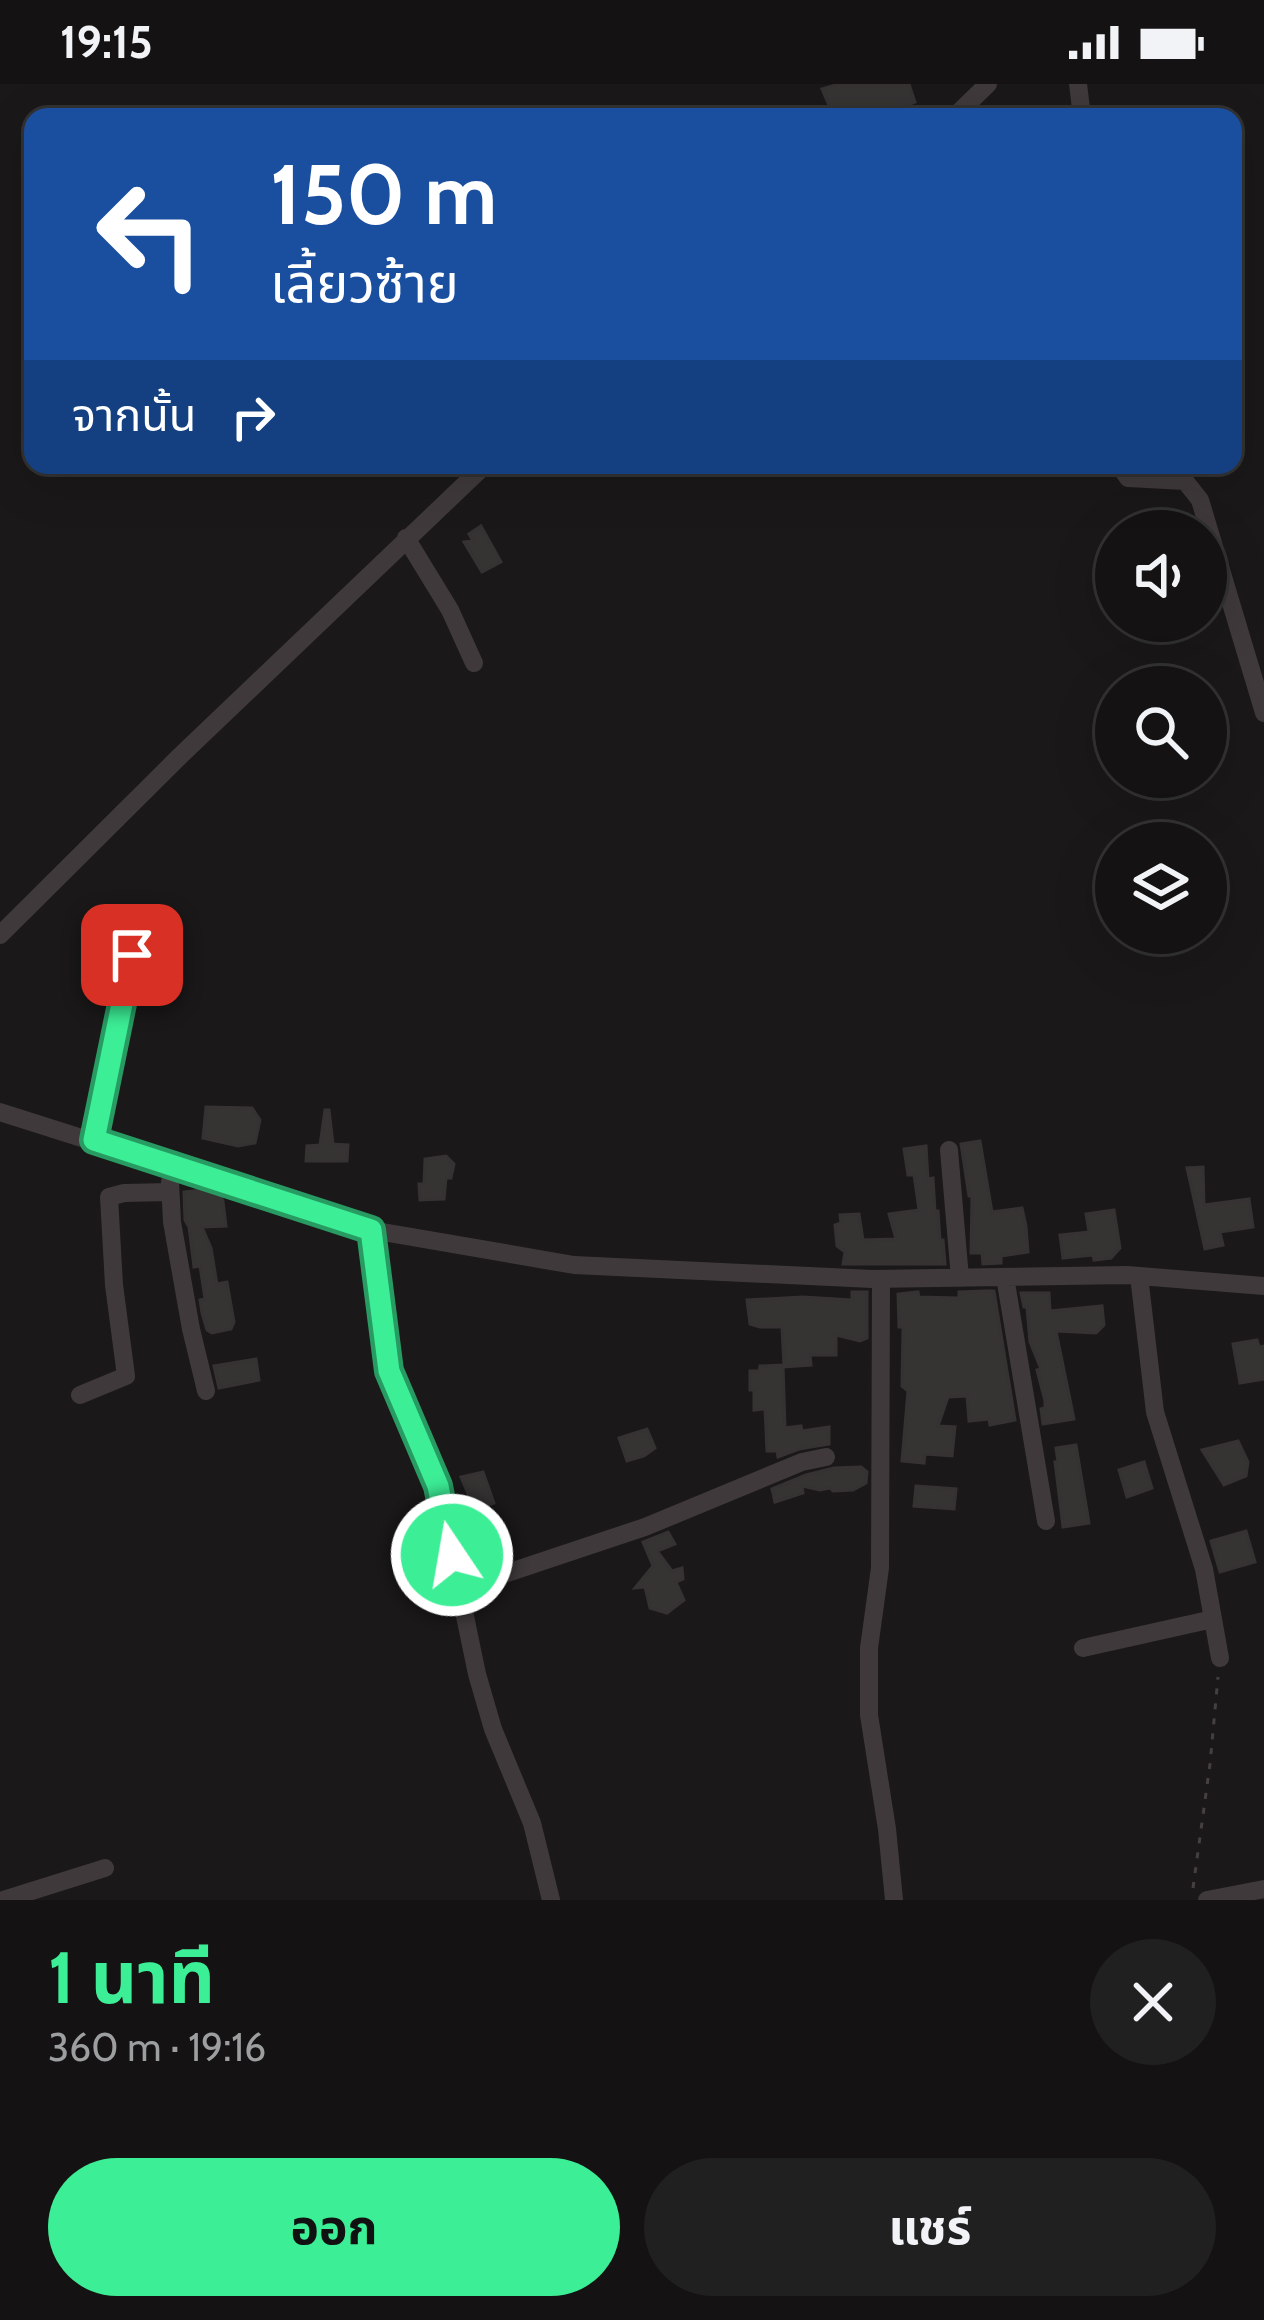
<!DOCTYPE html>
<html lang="th">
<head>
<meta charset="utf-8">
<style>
	:root { --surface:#141212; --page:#212020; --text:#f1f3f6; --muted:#9d9e9f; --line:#333232; --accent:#3cee96 }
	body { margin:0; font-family:Cabin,"Noto Sans Thai",sans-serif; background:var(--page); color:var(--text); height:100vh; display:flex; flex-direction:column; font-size:45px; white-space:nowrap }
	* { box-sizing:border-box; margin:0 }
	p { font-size:39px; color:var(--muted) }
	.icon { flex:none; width:66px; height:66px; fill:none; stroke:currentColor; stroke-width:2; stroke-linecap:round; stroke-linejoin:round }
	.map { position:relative; height:1816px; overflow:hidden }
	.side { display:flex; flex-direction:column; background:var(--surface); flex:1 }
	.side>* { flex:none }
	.guide { position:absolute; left:24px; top:24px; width:1218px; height:366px; border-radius:24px; box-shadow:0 12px 48px #0002,0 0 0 3px var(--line); background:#1a4fa0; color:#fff; overflow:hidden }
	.buttons { position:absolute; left:1095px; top:426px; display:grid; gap:24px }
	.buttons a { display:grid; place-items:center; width:132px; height:132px; border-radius:50%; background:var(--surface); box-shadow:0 12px 48px #0002,0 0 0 3px var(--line); font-size:60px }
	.pin { position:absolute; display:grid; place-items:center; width:102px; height:102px; color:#fff; margin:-51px; border-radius:24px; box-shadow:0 6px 18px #0006 }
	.me { position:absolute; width:132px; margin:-66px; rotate:348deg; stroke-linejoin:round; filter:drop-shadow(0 0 9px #0008) }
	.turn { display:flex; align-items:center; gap:42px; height:252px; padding:0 48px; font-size:54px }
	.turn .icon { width:156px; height:156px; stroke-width:2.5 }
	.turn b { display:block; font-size:84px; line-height:102px }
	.then { display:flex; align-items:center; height:114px; padding:0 48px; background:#0003; gap:24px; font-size:45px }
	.round { display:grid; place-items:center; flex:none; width:126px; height:126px; border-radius:63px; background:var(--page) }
	.overview { display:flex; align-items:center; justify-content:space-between; height:204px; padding:0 48px }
	h1 { font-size:72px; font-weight:700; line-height:90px; color:var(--accent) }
	.action { display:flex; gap:24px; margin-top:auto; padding:24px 48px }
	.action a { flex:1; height:138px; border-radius:72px; background:var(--accent); color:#111; font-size:48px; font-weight:700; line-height:138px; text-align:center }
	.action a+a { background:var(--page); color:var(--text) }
	.status { display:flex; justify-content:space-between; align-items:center; height:84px; padding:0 60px; background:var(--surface); direction:ltr }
	.status svg { height:33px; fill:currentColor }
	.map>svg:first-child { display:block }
	.building { fill:#363333; stroke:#363233; stroke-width:3 }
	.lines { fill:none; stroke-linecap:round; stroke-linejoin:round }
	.path { stroke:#463f42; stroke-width:3; stroke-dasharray:6 9; stroke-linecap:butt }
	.minor { stroke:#3f393b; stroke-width:18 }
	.route-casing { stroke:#279b62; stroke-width:30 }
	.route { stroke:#3cee96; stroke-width:21 }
</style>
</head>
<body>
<div class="status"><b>19:15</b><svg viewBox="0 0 49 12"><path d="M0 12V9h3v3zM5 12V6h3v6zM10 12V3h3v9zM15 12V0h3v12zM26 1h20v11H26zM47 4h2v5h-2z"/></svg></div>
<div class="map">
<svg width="1264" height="1816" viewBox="0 0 1264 1816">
	<rect width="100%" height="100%" fill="#1a1818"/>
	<path class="building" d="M839,0H909L915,18L875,33H834L822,5Z
		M481,442L501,478L482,488L464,458L473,457L469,450Z
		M206,1023L252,1024L260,1036L255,1059L238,1062L203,1054Z
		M325,1026H329L333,1060L348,1061L347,1077H306L307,1062L320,1061Z
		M980,1057L992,1128L1022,1124L1026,1142L1028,1168L1001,1172V1179L983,1180L982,1169H971L972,1112H969L961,1060Z
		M926,1062L928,1095L933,1094L935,1127H938L940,1156H943L945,1180H843L845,1168L837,1162L835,1141L841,1139L840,1131L859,1130L863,1156L896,1155L889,1130L919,1126L914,1091H908L904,1065Z
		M446,1072L454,1080L451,1094H446L444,1115L420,1116L419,1100H424L425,1075Z
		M1203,1083L1204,1121L1249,1115L1253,1143L1220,1148L1223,1161L1205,1165L1187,1084Z
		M201,1106L221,1113L223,1117L226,1142L202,1143L211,1164L217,1200L227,1198L234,1238L231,1245L212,1249L207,1246L202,1229L200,1216L205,1215L200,1182L194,1183L189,1143L185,1136L184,1108Z
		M1114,1126L1120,1164L1111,1174L1094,1176L1093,1171L1063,1174L1060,1151L1089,1148L1086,1130Z
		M985,1207H994L1015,1336L990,1341L989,1335L969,1337L967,1312L948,1313L938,1342L955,1343L952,1372L925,1370L924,1379L902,1377L908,1307L902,1302L903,1243H899L898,1210L918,1208L919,1213L959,1214V1208Z
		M852,1208H867V1254L860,1257L836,1251V1271H810L811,1281L784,1283L782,1243H760L750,1240L747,1216L803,1213L852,1216Z
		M1021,1209H1049L1050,1227L1102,1222L1104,1241L1096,1249L1056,1247L1074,1335L1043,1340L1041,1325L1045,1324V1317L1037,1286L1041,1285L1030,1258L1027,1223H1024Z
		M1257,1256L1259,1263L1264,1262V1295L1240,1299L1233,1260Z
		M256,1275L259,1296L219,1304L214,1282Z
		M783,1281L785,1344L801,1342L802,1347L829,1343V1360L799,1365L778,1373L777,1367H767L765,1325L754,1326V1306H750V1287H759L760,1282Z
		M647,1345L655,1364L644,1372L627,1377L619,1354Z
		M1238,1357L1248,1378L1246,1392L1224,1401L1202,1366Z
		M1076,1361L1089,1439L1063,1443L1055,1378H1058L1056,1364Z
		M1144,1378L1152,1404L1127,1413L1119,1386Z
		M861,1383L867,1388L866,1399L853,1406L833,1407L830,1404L820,1406L802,1402L803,1409L775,1418L772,1405L806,1391L834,1384Z
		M483,1388L494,1419L475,1426L461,1393Z
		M916,1402L956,1405L954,1425L914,1422Z
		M1246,1447L1255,1478L1220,1488L1211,1457Z
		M668,1448L675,1460L657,1467L672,1487L682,1484L683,1495L676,1498L684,1516L667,1529L650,1524L645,1503L635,1504L653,1482L643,1458Z"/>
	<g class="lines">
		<path class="path" d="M1193,1804L1210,1680L1218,1593"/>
		<path class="minor" d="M1078,0L1082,33
			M954,33L988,0
			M1119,381L1128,394L1185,397L1200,416L1264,629
			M406,454L450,526L474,579
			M0,851L178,674L485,381
			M0,1028L371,1146L574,1181L872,1195L1127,1191L1264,1202
			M94,1056L132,871
			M949,1066L960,1194
			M170,1098L172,1138L191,1245L206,1307
			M371,1146L389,1287L438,1402L477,1590L493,1645L532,1739L551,1816
			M1139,1192L1155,1328L1204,1485L1220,1574
			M1005,1193L1046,1437
			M881,1195L880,1484L869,1564V1631L887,1745L894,1816
			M80,1311L126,1292L114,1201L109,1113L124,1109L169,1108
			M459,1505L645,1443L802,1378L826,1373
			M1083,1564L1213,1535
			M3,1816L105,1784
			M1207,1816L1264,1805"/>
	</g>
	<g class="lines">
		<defs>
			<path id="route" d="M132,871L94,1056L371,1146L389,1287L438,1402L452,1471"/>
		</defs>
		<use href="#route" class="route-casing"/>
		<use href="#route" class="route"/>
	</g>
</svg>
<div class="buttons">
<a><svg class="icon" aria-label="sound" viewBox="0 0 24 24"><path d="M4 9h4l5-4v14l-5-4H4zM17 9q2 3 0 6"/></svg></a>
<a><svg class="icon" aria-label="search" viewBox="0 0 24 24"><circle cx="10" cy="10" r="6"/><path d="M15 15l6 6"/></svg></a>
<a><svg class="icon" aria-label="layers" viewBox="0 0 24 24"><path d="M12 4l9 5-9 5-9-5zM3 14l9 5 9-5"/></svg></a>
</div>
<div class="pin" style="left:132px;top:871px;background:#d93025"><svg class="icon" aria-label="arrive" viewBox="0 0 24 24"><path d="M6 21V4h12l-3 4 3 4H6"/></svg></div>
<svg class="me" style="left:452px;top:1471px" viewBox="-20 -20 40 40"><circle r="17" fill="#3cee96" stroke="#fff" stroke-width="3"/><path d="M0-11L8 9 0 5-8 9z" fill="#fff"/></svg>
<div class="guide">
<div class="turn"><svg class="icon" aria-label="left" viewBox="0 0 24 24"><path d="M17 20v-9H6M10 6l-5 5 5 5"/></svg><div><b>150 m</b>เลี้ยวซ้าย</div></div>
<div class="then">จากนั้น<svg class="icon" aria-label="right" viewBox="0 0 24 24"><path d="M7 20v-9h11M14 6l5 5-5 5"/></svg></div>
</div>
</div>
<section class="side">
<div class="overview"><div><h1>1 นาที</h1><p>360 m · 19:16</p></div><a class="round"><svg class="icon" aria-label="close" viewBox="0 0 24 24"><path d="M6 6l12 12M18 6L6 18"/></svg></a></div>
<div class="action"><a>ออก</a><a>แชร์</a></div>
</section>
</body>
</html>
